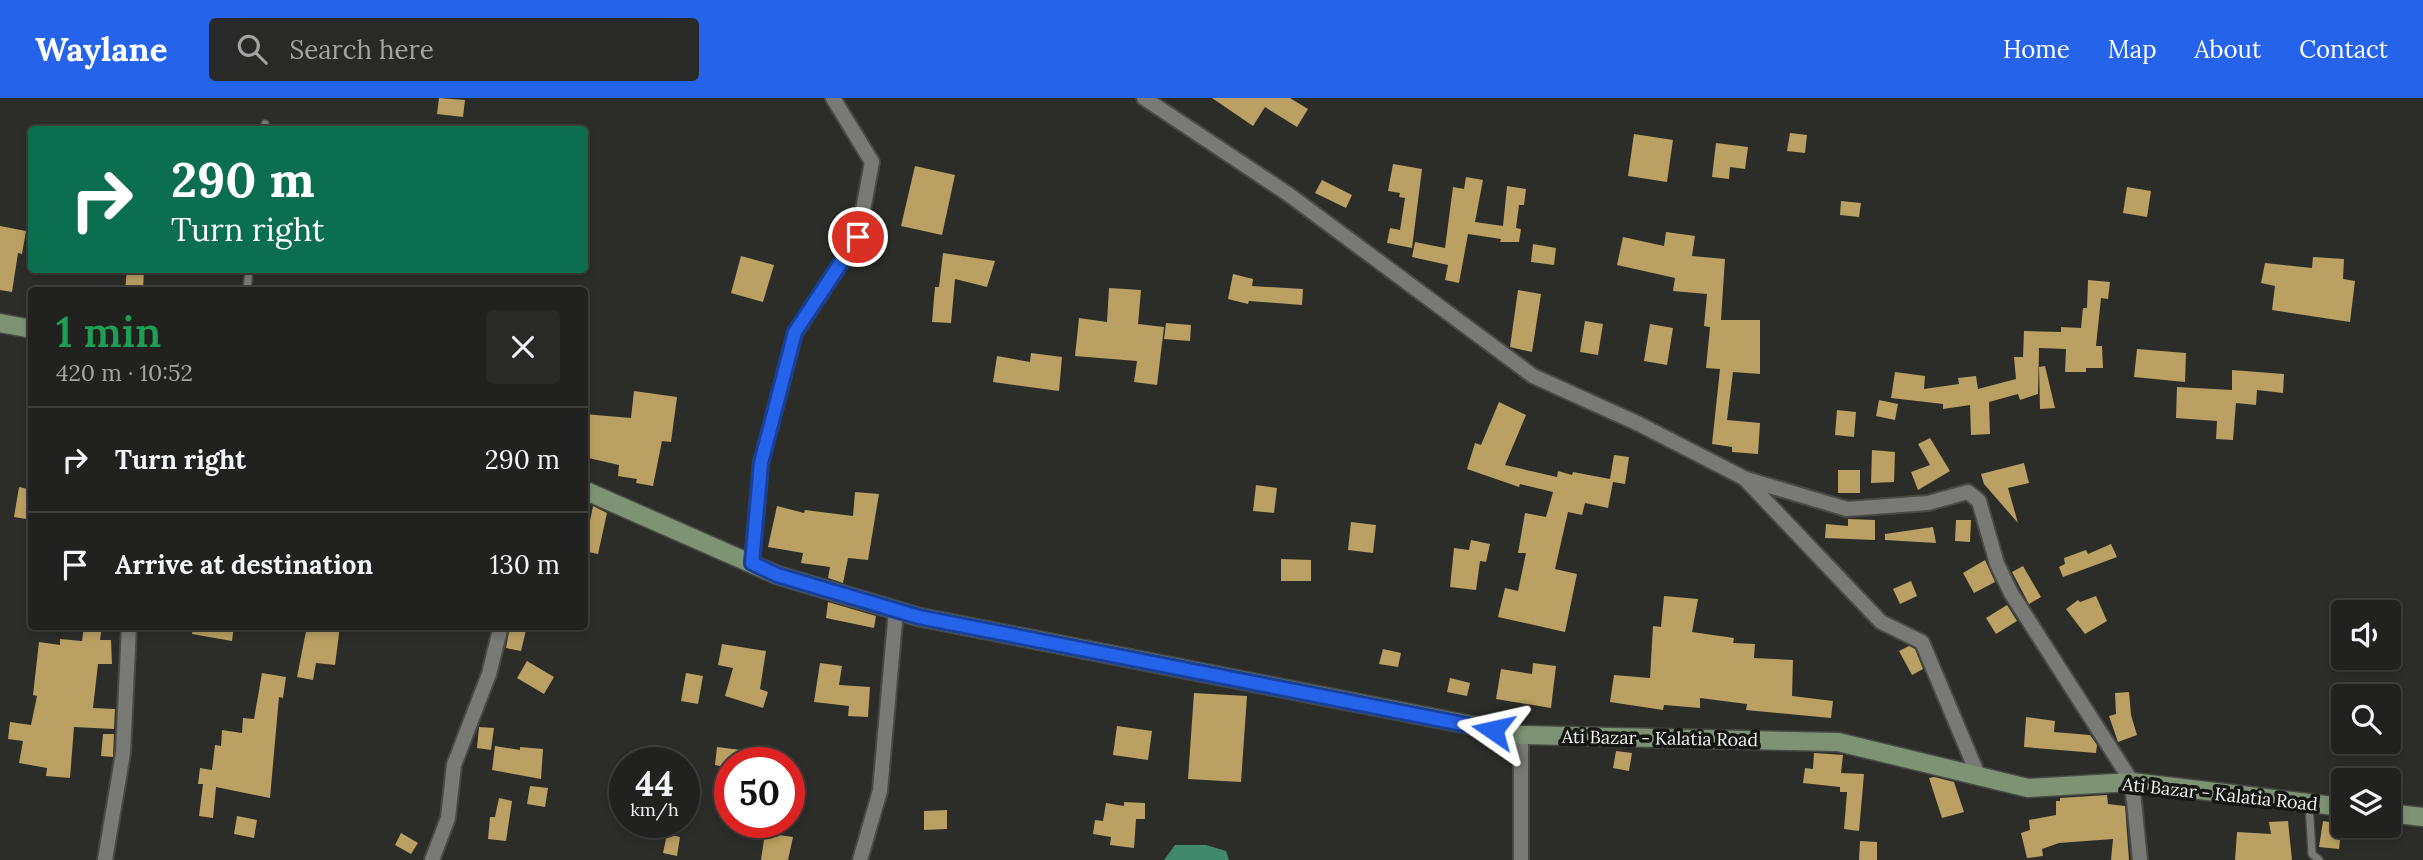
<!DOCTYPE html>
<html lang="en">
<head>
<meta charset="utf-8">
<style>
	:root { --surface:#21221f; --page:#292a28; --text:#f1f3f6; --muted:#a2a4a4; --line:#3e3f3d; --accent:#2563eb }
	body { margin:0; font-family:Lora,serif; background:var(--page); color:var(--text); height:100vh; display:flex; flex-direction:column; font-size:26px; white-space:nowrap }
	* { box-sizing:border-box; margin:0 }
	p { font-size:23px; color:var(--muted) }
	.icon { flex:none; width:38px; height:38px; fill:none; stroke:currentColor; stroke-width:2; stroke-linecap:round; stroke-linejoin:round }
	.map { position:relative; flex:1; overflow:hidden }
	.sheet { position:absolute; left:28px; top:189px; width:560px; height:343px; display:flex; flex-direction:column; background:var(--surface); border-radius:7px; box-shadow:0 4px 10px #0003,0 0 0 2px var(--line) }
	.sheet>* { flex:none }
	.banner { position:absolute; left:28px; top:28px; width:560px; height:147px; border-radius:7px; box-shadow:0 4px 10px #0003,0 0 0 2px var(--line); background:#0b6e4f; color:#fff; overflow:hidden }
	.tools { position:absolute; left:2331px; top:502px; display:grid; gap:14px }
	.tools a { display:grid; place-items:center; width:70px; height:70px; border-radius:7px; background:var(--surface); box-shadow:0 4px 10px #0003,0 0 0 2px var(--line); font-size:35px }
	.speed { position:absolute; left:609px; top:649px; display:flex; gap:14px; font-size:35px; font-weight:700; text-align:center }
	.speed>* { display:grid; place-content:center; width:91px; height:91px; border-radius:50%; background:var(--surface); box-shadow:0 4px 10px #0003,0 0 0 2px var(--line); line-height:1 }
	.speed small { font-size:18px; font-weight:400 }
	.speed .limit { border:10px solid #d22; background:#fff; color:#111 }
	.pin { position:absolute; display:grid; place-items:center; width:60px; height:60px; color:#fff; margin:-30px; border:4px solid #fff; border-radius:50%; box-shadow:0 2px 7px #0007 }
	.me { position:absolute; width:77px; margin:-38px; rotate:281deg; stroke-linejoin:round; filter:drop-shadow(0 0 5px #0008) }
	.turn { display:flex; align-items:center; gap:24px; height:147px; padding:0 28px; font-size:32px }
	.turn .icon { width:91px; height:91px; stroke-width:2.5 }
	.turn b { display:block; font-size:49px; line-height:60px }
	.round { display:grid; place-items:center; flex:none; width:74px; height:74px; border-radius:7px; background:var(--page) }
	.overview { display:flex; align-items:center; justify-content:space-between; height:119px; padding:0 28px }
	h1 { font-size:42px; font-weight:600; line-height:52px; color:#1e9e55 }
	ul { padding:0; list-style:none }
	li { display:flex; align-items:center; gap:21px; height:105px; padding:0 28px; border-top:2px solid var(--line) }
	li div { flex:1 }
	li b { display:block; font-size:26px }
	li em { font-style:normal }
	header { display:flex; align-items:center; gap:42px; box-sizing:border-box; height:98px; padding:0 35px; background:var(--accent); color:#fff }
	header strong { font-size:33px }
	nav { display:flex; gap:38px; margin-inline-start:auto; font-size:24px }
	.search { width:490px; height:63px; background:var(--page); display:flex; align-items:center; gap:18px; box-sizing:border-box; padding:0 24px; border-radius:7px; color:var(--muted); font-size:26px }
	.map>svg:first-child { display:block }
	.water { fill:#41896c }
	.building { fill:#baa062 }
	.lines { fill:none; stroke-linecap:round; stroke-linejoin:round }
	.service-casing { stroke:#494946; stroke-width:10 }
	.minor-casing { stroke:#494946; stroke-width:18 }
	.secondary-casing { stroke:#494946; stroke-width:21 }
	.service { stroke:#797a75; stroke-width:7 }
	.minor { stroke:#797a75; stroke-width:14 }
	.secondary { stroke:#7d9374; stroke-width:18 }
	.route-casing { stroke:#184099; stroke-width:18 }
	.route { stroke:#2563eb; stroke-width:12 }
	.labels { text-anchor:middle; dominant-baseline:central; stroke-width:7; stroke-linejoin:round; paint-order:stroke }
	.street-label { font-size:18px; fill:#efefec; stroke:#151513 }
</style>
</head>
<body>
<header>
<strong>Waylane</strong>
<div class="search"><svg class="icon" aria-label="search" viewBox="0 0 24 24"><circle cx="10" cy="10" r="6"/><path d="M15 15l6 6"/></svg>Search here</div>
<nav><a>Home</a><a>Map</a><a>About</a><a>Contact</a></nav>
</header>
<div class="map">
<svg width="2423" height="762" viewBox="0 0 2423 762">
	<rect width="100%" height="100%" fill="#2c2d29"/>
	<path class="water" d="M1175,747H1206L1226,753L1229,762H1164Z"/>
	<path class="building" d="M439,0L465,2L463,19L437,16Z
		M1212,0H1290L1308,11L1297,29L1265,9L1253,28Z
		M1790,35L1807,37L1805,55L1787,53Z
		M1634,36L1673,42L1667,84L1628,78Z
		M1716,45L1748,49L1745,71L1730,69L1729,81L1712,79Z
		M1393,66L1422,71L1412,150L1387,145L1390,130L1400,132L1405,100L1399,99L1400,95L1388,93Z
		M915,68L955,77L942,137L901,128Z
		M1466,79L1483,82L1475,124L1503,128L1507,88L1526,91L1524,107H1519L1516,130L1521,131L1519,144H1500L1501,141L1468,136L1459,185L1445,182L1448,167L1412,159L1415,144L1445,150L1453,89L1464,91Z
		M1322,82L1352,97L1346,110L1315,95Z
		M2127,89L2151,93L2147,119L2123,115Z
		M1841,103L1861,105L1859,119L1840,117Z
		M0,128L26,133L22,156L18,155L12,194L0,192Z
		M1666,134L1695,138L1692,158L1725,161L1721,222H1760V276L1733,274L1727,322L1760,325L1758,356L1732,354V349L1712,346L1720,271L1706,270L1710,229L1704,228L1707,196L1673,193L1675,180L1617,167L1623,139L1664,148Z
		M1533,146L1556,150L1554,167L1531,164Z
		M943,155L995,163L987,189L955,181L951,225L932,224L935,189H939Z
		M741,158L774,167L763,204L731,195Z
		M2313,159L2344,161L2343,181L2355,183L2350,224L2272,212L2275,188L2261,185L2265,165L2312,170Z
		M127,172H144L143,192H125Z
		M1233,176L1253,181L1252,188L1303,191L1302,207L1249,203L1248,206L1228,201Z
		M2088,182L2110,184L2108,201L2101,200L2096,248H2102L2103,270H2086V274H2065L2066,251L2039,250L2038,296L2020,302L2018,296L1989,304L1990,336L1971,337L1970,307L1943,311V306L1891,300L1895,274L1925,278L1924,291L1959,286L1958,280L1976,278L1978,291L2016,281L2014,259H2023L2024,233L2061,234V229L2081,230L2083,210H2087Z
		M1109,190L1141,192L1138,226L1164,229L1157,287L1134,284L1137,263L1075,258L1079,220L1107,224Z
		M1518,192L1541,196L1532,254L1510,249Z
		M1585,223L1603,226L1598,257L1580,254Z
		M1166,225L1191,227L1190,243L1164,241Z
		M1650,226L1673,230L1667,267L1644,263Z
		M2137,251L2186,255L2185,284L2134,279Z
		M1031,255L1062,259L1059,293L993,284L997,258L1030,264Z
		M2045,268L2055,310L2040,311L2039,269Z
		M2232,272L2284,276L2283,295L2257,292L2256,307L2236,305L2233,342L2216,341L2217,323L2176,320L2177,289L2232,292Z
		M634,293L677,299L671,344L662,343L653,388L636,385L637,381L618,378L619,367L584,359V316L631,320Z
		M1879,302L1898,306L1895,322L1876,318Z
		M1499,304L1526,317L1505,367L1557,379L1558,373L1572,377L1573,374L1610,381L1614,357L1629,359L1625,386L1613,384L1608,410L1585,405L1582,417L1568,414L1555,471L1577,476L1565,534L1498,519L1505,490L1518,493L1526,455H1518L1525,415L1546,419L1553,394L1520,386L1519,389L1467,371L1475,345L1481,347Z
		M1837,312L1856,314L1854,339L1835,337Z
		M1930,340L1950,373L1918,392L1911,374L1930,367L1918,346Z
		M1872,352L1895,354L1894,384L1871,385Z
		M2024,365L2029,385L2008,390L2018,425L1984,386L1981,376Z
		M1838,372H1860V395H1838Z
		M1256,387L1277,390L1274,415L1253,413Z
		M19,389L32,392V422L14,419Z
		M855,394L879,396L868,462L848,460L843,485L828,480L830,469L801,465L803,455L768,449L777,408L804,415L805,412L853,418Z
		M593,408L607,415L598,456L584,453Z
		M1848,421L1875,422V442L1825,440L1826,426L1848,428Z
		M1956,422H1971L1970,444L1955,443Z
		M1351,424L1376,427L1373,455L1348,452Z
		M1933,429L1936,445L1885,442V436Z
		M1471,442L1490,446L1486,464L1480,463L1476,492L1450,489L1454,450L1469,452Z
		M2111,446L2117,459L2063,479L2059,469L2065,466L2064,460L2086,452L2088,456Z
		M1281,461L1311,462V483H1281Z
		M1985,462L1995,484L1974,495L1963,475Z
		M2023,468L2041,499L2029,506L2012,474Z
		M1911,483L1917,498L1900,506L1893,491Z
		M1664,498L1698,501L1692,534L1734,540L1733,545L1755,546L1754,560L1793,562L1792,598L1833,603L1831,620L1746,612L1747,606L1700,600V610L1664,607L1663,612L1610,604L1614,577L1650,580L1653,528L1661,529Z
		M2096,498L2107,523L2085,536L2066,511L2078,502L2080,504Z
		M828,504L876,518L874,530L826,520Z
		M2007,507L2017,523L1996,536L1986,520Z
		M84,528H102L100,542H111L112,566H98L93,610L115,611L114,631L74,629L70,680L46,678L47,670L19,665L23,643L8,641L10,624L31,627L37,598L33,597L39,544L60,547V541L82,543Z
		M193,528H234L232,543L192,536Z
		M307,528H340L335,567L316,565L313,582L297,579Z
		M510,528H527L521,553L506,550Z
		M722,546L766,553L760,591L768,594L763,610L725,598L733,570L718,567Z
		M1909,548L1915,551L1923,571L1912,577L1899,553Z
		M1383,551L1401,555L1398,569L1379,566Z
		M527,563L554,579L544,596L517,580Z
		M820,565L842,568L839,587L870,589L868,619L848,618L849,608L814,604Z
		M1533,565L1556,568L1551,610L1496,601L1501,571L1532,576Z
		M262,575L286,579L283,600L279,599L270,700L216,689L213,720L199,718L203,686H198L200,670L212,672L215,647L221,648L222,632L242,635L243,620L254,621Z
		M686,575L703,578L698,606L681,603Z
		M1450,580L1470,585L1467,598L1447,594Z
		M2129,594L2131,617L2137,637L2118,644L2109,618L2116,616L2115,595Z
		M1194,595L1247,598L1241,684L1188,681Z
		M2026,619L2055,623L2054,634L2090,637L2097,647L2096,655L2024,649Z
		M1117,628L1152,633L1148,662L1113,657Z
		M479,629L494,630L491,652L477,650Z
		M103,636H114L113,659L101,658Z
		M495,648L520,652V649L543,651L541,681L492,672Z
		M717,649L741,652L740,665H730V670L715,667Z
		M1616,653L1632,655L1629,673L1613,670Z
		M1814,655L1843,657L1841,675L1864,676L1859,733L1844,731L1847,694H1840V689L1803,685L1805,670L1813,671Z
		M1934,679L1954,684L1964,714L1942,720L1929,680Z
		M530,688L548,690L545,709L527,706Z
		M2107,697L2108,706L2125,708L2129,762H2111L2113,741L2059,745L2042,751L2043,758L2027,760L2021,735L2030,732L2029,722L2056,717V703H2060V700Z
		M499,700L512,703L506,743L488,741L490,719H495Z
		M1124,704L1145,705V721H1136L1134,750L1110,747L1111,739L1093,736L1095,722L1103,723L1106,705L1124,708Z
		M947,712V731L924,732V713Z
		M237,718L257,722L254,740L234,736Z
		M2288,723L2292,762H2235L2237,734L2271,736L2269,724Z
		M2323,723L2342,726L2339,751L2319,749Z
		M401,735L418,745L411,756L395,747Z
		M765,735L793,739L788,762H761Z
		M667,736L680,739L677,758L663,755Z
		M1860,743L1877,744V762H1859Z"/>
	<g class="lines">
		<defs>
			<path id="service" d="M264,32L265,26
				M247,192L249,172
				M2309,705L2312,756L2319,762"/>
			<path id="minor" d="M1144,0L1288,96L1533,278L1637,325L1744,380L1881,524L1922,544L1978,677
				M1746,381L1847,411L1928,405L1968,394L1979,403L1997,466L2011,495L2132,684L2140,762
				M752,465L761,365L795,235L858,139L872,64L833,0
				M1521,637V762
				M105,762L123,655L129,528
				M432,762L448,720L454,667L489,576L501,528
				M860,762L880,693L896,512"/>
			<path id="secondary" d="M0,225L32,231
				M584,392L777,477L919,519L1521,637L1838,644L2028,690L2132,684L2343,709
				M2389,715L2423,719"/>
		</defs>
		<use href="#service" class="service-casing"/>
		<use href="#minor" class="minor-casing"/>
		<use href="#secondary" class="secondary-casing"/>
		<use href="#service" class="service"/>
		<use href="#minor" class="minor"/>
		<use href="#secondary" class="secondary"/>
	</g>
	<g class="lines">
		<defs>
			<path id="route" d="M858,139L795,234L761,365L752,465L777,477L919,519L1493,632"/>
		</defs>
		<use href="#route" class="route-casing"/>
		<use href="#route" class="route"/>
	</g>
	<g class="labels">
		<g class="street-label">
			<text transform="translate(1660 640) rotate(1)">Ati Bazar - Kalatia Road</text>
			<text transform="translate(2220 696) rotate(6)">Ati Bazar - Kalatia Road</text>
		</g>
	</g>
</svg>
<div class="tools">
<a><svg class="icon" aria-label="sound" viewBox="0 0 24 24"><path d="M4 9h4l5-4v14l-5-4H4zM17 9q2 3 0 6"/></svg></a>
<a><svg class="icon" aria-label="search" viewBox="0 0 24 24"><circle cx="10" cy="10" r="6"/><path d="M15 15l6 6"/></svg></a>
<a><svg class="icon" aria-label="layers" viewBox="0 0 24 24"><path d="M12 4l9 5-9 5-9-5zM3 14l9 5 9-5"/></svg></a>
</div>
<div class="speed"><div>44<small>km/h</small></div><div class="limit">50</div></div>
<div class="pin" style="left:858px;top:139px;background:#d93025"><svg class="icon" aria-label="arrive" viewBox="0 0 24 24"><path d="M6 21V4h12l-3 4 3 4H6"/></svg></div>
<svg class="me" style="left:1493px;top:632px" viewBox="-20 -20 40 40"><path d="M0-17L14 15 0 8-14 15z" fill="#2563eb" stroke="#fff" stroke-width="4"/></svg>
<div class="banner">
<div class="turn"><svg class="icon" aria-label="right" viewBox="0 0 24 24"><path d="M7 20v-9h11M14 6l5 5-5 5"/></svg><div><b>290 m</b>Turn right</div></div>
</div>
<section class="sheet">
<div class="overview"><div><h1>1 min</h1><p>420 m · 10:52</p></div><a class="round"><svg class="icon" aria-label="close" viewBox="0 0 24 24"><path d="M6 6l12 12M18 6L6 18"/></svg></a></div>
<ul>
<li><svg class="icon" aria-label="right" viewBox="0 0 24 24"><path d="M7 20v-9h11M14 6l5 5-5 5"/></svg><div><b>Turn right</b></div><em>290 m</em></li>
<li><svg class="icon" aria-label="arrive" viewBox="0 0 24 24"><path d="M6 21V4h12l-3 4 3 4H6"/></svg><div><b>Arrive at destination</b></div><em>130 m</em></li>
</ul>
</section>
</div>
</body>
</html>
